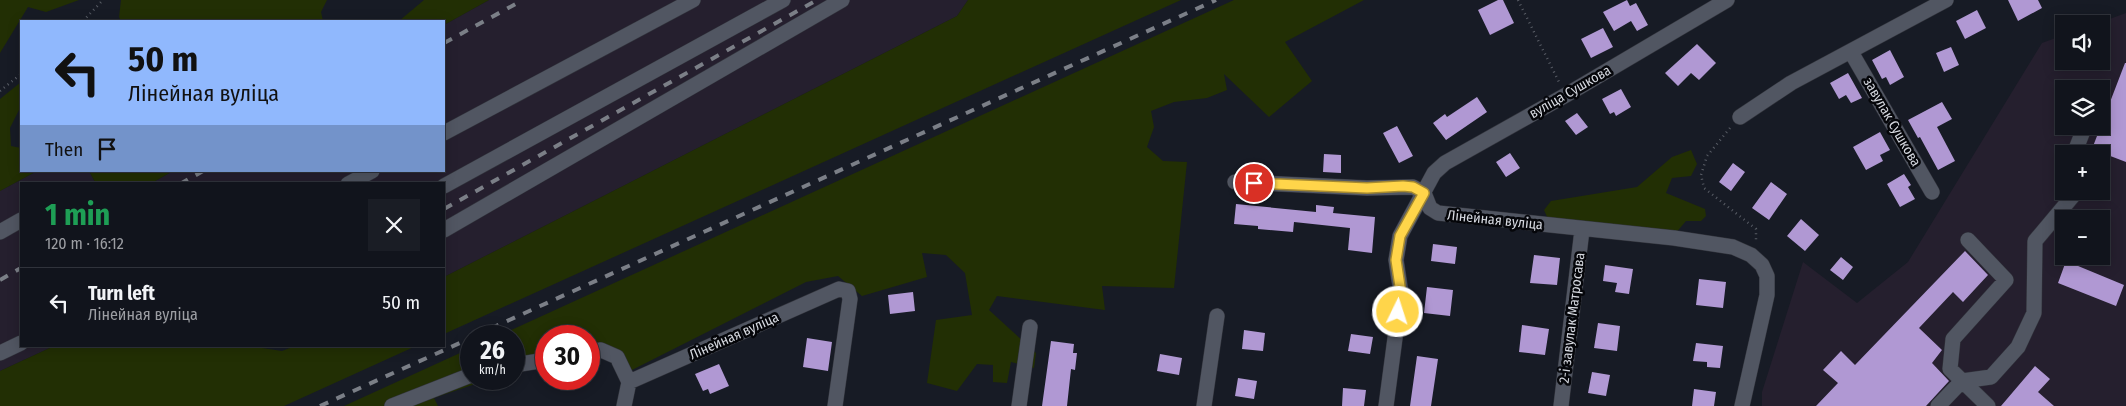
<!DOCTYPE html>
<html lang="en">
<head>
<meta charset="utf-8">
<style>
	:root { --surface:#11141c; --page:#1a1d25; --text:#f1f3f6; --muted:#9c9ea3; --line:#30333b }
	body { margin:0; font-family:"Fira Sans Condensed",sans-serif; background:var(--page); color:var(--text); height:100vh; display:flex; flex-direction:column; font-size:19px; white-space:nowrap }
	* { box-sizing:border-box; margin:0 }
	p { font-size:16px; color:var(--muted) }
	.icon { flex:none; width:28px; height:28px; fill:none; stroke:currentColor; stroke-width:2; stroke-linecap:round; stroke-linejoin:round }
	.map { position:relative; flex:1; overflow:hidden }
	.drawer { position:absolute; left:20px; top:182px; width:425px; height:165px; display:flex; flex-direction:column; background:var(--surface); border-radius:0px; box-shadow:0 2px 12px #0003,0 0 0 1px var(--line) }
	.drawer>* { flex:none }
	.banner { position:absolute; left:20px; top:20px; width:425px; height:152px; border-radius:0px; box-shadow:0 2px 12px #0003,0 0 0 1px var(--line); background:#90b8fd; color:#111; overflow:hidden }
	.buttons { position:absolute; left:2055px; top:15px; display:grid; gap:10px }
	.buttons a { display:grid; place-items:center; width:55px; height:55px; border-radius:0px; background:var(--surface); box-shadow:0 2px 12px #0003,0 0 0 1px var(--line); font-size:25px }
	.speed { position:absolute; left:460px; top:325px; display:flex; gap:10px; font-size:25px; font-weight:700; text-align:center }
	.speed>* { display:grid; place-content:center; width:65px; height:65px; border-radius:50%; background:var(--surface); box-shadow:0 2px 12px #0003,0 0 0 1px var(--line); line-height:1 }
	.speed small { font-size:12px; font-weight:400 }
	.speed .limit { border:8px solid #d22; background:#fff; color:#111 }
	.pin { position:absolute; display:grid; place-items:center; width:42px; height:42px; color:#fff; margin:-21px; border:2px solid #fff; border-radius:50%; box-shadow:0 1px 5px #0007 }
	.me { position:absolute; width:55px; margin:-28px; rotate:4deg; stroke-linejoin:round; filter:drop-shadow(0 0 4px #0008) }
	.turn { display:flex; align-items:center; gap:18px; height:105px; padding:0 25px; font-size:22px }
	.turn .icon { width:65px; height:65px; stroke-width:2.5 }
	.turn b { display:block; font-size:35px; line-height:42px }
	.then { display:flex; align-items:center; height:48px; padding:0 25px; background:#0003; gap:10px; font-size:19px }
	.round { display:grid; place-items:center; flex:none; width:52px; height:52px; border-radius:0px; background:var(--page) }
	.headline { display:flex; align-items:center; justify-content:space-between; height:85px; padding:0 25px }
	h1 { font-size:30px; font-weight:700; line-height:38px; color:#1e9e55 }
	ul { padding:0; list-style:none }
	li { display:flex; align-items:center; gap:15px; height:70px; padding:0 25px; border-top:1px solid var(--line) }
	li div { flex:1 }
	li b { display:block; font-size:19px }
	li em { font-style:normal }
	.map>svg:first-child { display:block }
	.industrial { fill:#251f2e; fill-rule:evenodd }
	.green { fill:#222f04 }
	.building { fill:#b098d3 }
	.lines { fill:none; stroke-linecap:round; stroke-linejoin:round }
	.minor-casing { stroke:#32343c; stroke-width:16 }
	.path { stroke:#595d66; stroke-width:2.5; stroke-dasharray:1 4; stroke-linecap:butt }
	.minor { stroke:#515662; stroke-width:15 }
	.rail { stroke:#7b7f87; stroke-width:4; stroke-dasharray:9 9; stroke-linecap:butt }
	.route-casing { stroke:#a68a30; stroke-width:12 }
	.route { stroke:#ffd54a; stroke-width:9 }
	.labels { text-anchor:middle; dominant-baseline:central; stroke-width:5; stroke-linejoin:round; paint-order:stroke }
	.street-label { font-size:14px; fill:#d6d9e0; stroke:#05060a }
</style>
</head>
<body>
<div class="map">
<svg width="2126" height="406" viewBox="0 0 2126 406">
	<rect width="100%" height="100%" fill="#171b25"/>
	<path class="industrial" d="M489,0H968L957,16L444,277V184H150L173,171H444V25Z
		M2126,13V406H1762V392L1803,262L1857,303L1908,262L2042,43L2064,35V61H2101V24H2096ZM2064,89H2101V126H2064ZM2064,154H2101V191H2064ZM2064,219H2101V256H2064Z
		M37,171H89L96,184H21V346H54L0,371V191Z"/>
	<path class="green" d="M0,0H79L46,12L28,7L0,53Z
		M121,0H327L321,12L323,21H121L119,17Z
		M424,0H489L444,25V21H399Z
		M968,0H1181L444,334V277L957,16Z
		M1234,0H1364L1285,42L1312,81L1269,117L1224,74L1227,90L1207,98L1174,102L1151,111L1154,127L1147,147L1163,161L1187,162L1174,288L1102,286L1105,310L997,296L989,310L1036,353L1034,368L1011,362L1007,383L993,382V365L977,364L957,391L927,383L936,320L972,315L965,273L946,255L922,253L927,277L862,296L838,276L806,282L630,371C619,350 614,341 589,346V336H546V354L514,371V336H498Z
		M21,82V106L10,128L11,146L21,148V171H37L0,191V99Z
		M1691,150L1697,164L1691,176L1672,178L1666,193L1705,209L1706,216L1701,221H1686L1675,234L1548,219L1544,210L1551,201L1637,187L1672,157Z
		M89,171H173L150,184H96Z
		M54,346H250L282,351L295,346H416L284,406H0V371Z
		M471,348V379H490L434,398L438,406H344Z"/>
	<path class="building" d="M1498,0H1503L1514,23L1490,35L1478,10Z
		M1627,0L1630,6L1636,3L1648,25L1637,31L1631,21L1614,31L1603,12Z
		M2008,0H2038L2042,8L2018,21Z
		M1977,10L1986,28L1965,39L1956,21Z
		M1603,28L1613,47L1591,58L1581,39Z
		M1697,44L1716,63L1699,80L1691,73L1678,86L1665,73Z
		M1951,47L1959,65L1944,72L1936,53Z
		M1890,50L1904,77L1890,85L1886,77L1882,79L1872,60Z
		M2125,63H2126V162L2092,149Z
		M1848,73L1862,98L1851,103L1846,95L1839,99L1830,83Z
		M1621,89L1631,107L1616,116L1614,112L1610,114L1602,99Z
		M1477,97L1487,112L1446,140L1433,123L1445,114L1447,117Z
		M1942,102L1952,119L1937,127L1955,161L1938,170L1920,137L1918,138L1908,120Z
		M1577,113L1588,127L1576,135L1565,121Z
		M1397,126L1413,156L1399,163L1383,133Z
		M1880,132L1890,150L1880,155L1883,161L1866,170L1853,147Z
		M1510,153L1520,168L1506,177L1496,162Z
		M1324,154L1341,155V173L1323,172Z
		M1733,163L1745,172L1731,191L1719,182Z
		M1904,174L1911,185L1908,187L1915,199L1900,207L1887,184Z
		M1771,182L1787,194L1769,220L1752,208Z
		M1236,204L1316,212V205L1334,207L1333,213L1375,217L1372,253L1348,250L1350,228L1294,222L1293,232L1258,229V226L1234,224Z
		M1801,219L1819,235L1805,251L1787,236Z
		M1433,244L1457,247L1455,264L1431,261Z
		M1965,251L1988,275L1963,302L1953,292L1919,328L1942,350L1932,363L1949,381L1926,406H1816L1838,383L1823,370L1841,351L1855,365Z
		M1534,255L1560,258L1557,285L1530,283Z
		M1841,257L1853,267L1843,280L1830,270Z
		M2066,261L2124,285L2116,306L2058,283Z
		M1605,265L1633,269L1629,294L1615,292L1617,283L1603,281Z
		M1699,279L1726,282L1723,308L1696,305Z
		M1427,287L1453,290L1450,316L1424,313Z
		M913,292L915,311L890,314L888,295Z
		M1598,323L1620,326L1617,351L1594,348Z
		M1522,325L1549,329L1545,355L1519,352Z
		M1244,330L1265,333L1263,351L1242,349Z
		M1351,334L1373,337L1370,354L1348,351Z
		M807,338L832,342L828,371L803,367Z
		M1051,341L1074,344L1073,353H1077L1075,370L1071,369L1067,406H1042Z
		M1696,343L1723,346L1720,368L1707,367V362L1693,361Z
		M1160,354L1182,358L1179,375L1157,371Z
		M1417,356L1438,359L1431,406H1410Z
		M719,364L729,386L710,394L708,389L703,391L695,374Z
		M2035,366L2050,379L2038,392L2054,406H2001Z
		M1592,372L1610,375L1606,396L1588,393Z
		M1238,378L1257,381L1254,399L1235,396Z
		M1343,388L1366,390L1364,406H1342Z
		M1694,389L1716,392L1714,406H1692Z"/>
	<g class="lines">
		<defs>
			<path id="minor" d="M1851,52L1932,192
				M1740,117L1791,83L1946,0
				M444,133L693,0
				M2074,154L2085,126
				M1235,182L1367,188L1413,187L1424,193L1430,208L1438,213L1674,238L1733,247L1751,255L1762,265L1767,276V295L1742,406
				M348,184L372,171
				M444,186L783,0
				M444,230L842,0
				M0,232L21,220
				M1968,240L2006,280L1953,339L1950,369L1988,406
				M589,352L601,350L617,357L629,382
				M0,353L21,343
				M514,365L546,360
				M629,382L839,289L848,291L850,299L835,406
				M392,406L471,375
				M624,406L629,382
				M1019,406L1030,327
				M1204,406L1217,316
				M1386,406L1401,293L1396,260L1400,236L1434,173L1445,163L1566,95L1727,0
				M1561,406L1582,230
				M1938,406L1962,381L1991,377L2018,347L2034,313L2035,241L2077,191"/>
		</defs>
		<use href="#minor" class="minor-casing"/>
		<path class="path" d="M1518,0L1559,82
			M83,21L103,0
			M0,91L21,74
			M1730,128L1707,156L1701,175L1704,188L1756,229V242"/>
		<use href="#minor" class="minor"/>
		<path class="rail" d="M444,43L523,0
			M180,184L203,171
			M444,209L817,0
			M0,280L21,268
			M474,336L1216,0
			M320,406L471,338"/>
	</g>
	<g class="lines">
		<defs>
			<path id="route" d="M1254,183L1367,188L1403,186L1413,187L1424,193L1400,236L1396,260L1401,293L1398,312"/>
		</defs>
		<use href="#route" class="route-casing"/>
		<use href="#route" class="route"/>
	</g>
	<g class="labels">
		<g class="street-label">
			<text transform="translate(1570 92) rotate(-30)">вуліца Сушкова</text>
			<text transform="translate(1892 122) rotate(60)">завулак Сушкова</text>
			<text transform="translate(1495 220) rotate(6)">Лінейная вуліца</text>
			<text transform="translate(1572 318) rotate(-83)">2-і завулак Матросава</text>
			<text transform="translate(734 336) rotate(-24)">Лінейная вуліца</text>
		</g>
	</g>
</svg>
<div class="buttons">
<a><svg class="icon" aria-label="sound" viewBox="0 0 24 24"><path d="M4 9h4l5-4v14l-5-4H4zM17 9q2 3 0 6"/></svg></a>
<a><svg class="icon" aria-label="layers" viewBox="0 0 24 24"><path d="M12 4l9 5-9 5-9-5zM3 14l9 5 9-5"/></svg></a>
<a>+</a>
<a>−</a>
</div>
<div class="speed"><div>26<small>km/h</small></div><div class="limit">30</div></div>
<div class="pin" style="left:1254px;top:183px;background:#d93025"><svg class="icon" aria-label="arrive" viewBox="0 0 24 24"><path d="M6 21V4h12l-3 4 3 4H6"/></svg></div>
<svg class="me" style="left:1398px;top:312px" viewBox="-20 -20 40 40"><circle r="17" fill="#ffd54a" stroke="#fff" stroke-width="3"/><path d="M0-11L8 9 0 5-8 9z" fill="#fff"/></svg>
<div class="banner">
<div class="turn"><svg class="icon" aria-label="left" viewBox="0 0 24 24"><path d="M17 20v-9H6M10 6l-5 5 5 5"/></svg><div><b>50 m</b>Лінейная вуліца</div></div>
<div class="then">Then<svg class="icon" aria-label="arrive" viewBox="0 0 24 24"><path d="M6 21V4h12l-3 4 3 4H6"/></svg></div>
</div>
<section class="drawer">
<div class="headline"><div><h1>1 min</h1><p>120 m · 16:12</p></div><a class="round"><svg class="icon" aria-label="close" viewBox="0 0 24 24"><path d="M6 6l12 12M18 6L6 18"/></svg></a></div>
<ul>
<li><svg class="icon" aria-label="left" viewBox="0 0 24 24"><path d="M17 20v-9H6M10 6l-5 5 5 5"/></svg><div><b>Turn left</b><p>Лінейная вуліца</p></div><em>50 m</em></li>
</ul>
</section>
</div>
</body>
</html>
